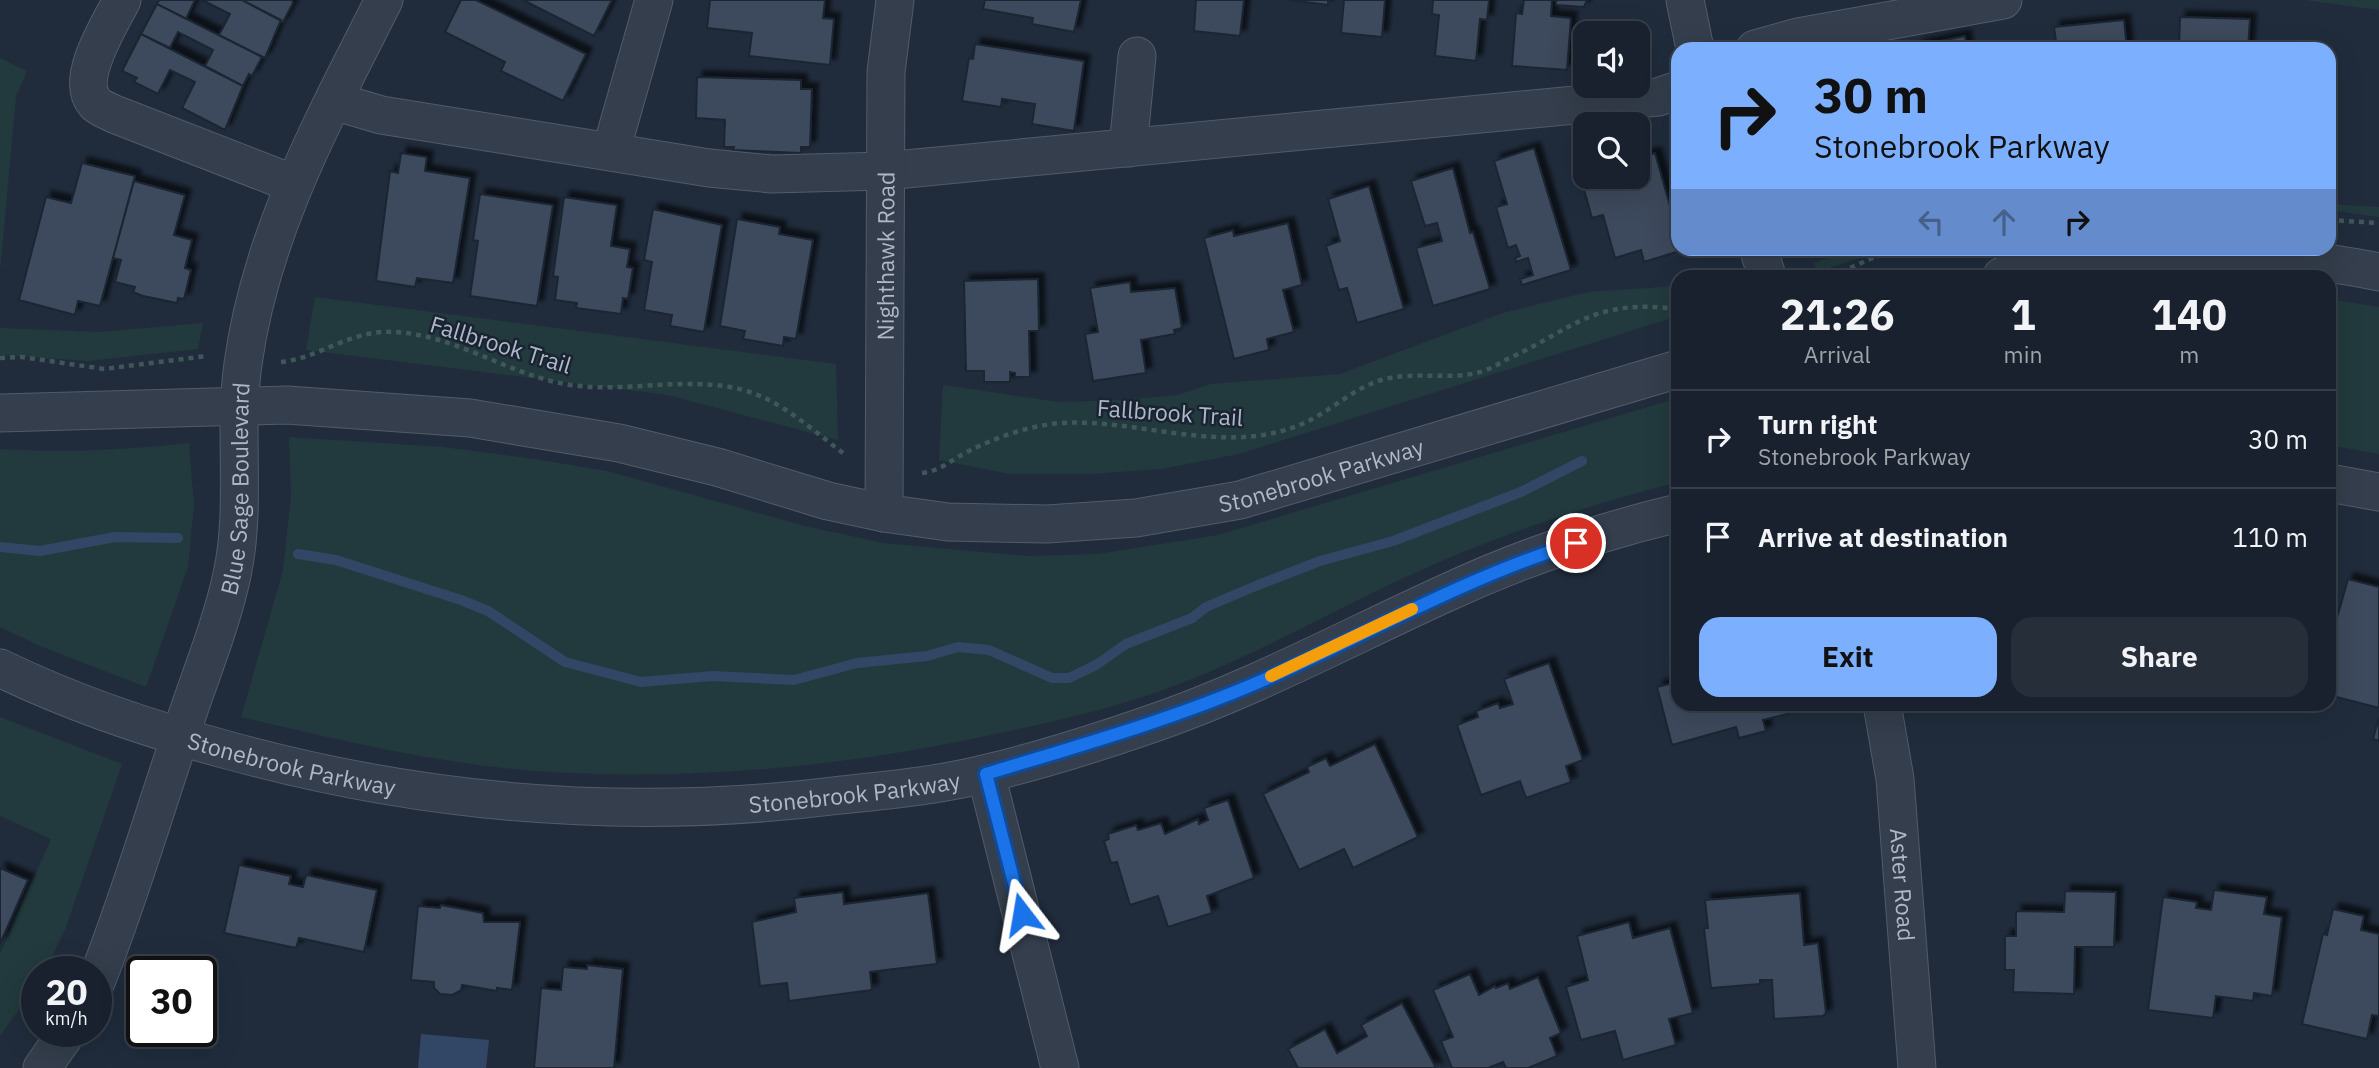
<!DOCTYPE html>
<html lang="en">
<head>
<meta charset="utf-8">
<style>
	:root { --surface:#18212d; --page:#252e39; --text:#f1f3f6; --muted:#9fa3aa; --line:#363e49; --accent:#7dafff }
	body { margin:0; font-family:"IBM Plex Sans",sans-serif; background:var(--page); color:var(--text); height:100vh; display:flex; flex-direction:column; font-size:26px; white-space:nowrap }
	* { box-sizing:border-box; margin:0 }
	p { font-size:23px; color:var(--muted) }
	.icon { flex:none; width:38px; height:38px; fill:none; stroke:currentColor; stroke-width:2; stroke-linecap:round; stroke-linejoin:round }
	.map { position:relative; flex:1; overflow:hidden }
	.sheet { position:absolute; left:1671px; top:270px; width:665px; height:441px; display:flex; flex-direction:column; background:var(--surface); border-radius:21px; box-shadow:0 7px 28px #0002,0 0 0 2px var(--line) }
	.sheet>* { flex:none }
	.banner { position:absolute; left:1671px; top:42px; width:665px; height:214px; border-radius:21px; box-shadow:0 7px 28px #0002,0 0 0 2px var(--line); background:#7dafff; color:#111; overflow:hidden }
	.fabs { position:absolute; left:1573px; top:21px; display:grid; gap:14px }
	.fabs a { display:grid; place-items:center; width:77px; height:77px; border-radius:14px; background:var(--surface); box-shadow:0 7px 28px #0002,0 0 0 2px var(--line); font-size:35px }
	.speed { position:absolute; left:21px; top:956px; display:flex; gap:14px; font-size:35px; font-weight:700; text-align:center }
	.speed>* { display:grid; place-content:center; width:91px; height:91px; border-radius:50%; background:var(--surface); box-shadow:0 7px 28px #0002,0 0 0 2px var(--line); line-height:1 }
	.speed small { font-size:18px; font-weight:400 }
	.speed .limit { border:4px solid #111; border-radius:10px; background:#fff; color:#111 }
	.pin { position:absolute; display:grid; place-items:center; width:60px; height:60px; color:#fff; margin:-30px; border:4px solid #fff; border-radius:50%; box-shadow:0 2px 7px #0007 }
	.me { position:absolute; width:77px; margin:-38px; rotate:346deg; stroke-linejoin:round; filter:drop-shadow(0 0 5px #0008) }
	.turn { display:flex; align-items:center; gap:24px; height:147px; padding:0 28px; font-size:32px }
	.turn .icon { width:91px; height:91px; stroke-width:2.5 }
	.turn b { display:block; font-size:49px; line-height:60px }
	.lanes { display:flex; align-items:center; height:66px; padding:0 28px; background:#0003; justify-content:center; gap:35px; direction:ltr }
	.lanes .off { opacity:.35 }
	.eta { display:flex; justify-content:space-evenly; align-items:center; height:119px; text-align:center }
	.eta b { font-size:42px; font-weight:700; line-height:49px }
	.action { display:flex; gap:14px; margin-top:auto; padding:14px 28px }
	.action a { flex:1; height:80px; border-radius:21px; background:var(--accent); color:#111; font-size:28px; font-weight:700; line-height:80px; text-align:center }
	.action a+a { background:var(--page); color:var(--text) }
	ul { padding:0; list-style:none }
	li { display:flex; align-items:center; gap:21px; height:98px; padding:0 28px; border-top:2px solid var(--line) }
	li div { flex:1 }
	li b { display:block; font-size:26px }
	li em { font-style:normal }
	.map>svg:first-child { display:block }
	.green { fill:#223a3d }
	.water { fill:#324765 }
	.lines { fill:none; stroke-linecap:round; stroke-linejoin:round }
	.stream { stroke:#324765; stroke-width:10 }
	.building { fill:#3c4a5b; stroke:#1b2533; stroke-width:2; filter:url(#shadow) }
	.minor-casing { stroke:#525b6a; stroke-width:39 }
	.path { stroke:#40575a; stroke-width:4.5; stroke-dasharray:5 5; stroke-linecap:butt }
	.minor { stroke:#343e4c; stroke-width:37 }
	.route-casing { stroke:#114b97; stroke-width:18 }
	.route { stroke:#1a73e8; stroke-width:12 }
	.slow { stroke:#f59e0b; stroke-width:12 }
	.labels { text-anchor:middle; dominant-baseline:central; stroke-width:5; stroke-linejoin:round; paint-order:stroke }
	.street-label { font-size:23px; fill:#afb8c8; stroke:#192331 }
</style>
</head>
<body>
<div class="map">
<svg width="2379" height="1068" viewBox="0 0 2379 1068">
	<defs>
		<filter id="shadow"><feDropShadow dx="6" dy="-6" stdDeviation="2" flood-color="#0009"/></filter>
	</defs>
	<rect width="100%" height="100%" fill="#202c3c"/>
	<path class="green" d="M2305,0H2379V10Z
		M0,58L27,71L16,96L0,271Z
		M2329,204L2379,207V217L2329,210Z
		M1856,248L1888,249L1817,272L1814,263Z
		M1678,286V316L1239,454L1161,469L1091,474H1010L939,460L943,385L1059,402L1120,400L1178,395L1211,384L1340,374L1503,313L1588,292Z
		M315,297L836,364L838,440L668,395L306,350Z
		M2329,299L2379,307V454L2329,445Z
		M203,323L198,349L88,361L0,355V328L99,332Z
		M1678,398V482C1570,509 1462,548 1362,598C1301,628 1242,660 1179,684C1123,706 1064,719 1005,732C857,765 703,781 551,772C446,766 343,741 241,717L283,570L291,497L289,437L443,447L535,459L607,471L805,526L883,543L1026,556L1098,554L1218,535Z
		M189,443L194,506L188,567L146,687L40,646L0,627V449C64,453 126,450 189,443Z
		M0,717L122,764L66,927L45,971H37V984L0,1036V954L51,839L0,816Z"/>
	<path class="water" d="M421,1034L489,1040L486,1068H418Z"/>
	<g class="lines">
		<path class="stream" d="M0,547L40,551L115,537L178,538
			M298,554L336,560L461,600L488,611L565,662L641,682L713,676L794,680L857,663L927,656L958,647L989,650L1052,678H1069L1096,665L1126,644L1192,618L1206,607L1258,585L1320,561L1393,541L1521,492L1582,461"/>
	</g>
	<path class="building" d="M159,0H195L186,19L157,4Z
		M202,0H242L281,20L265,58L219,35L230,14Z
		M242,0H292L293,3L283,22Z
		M461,0H476L586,54L563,101L501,71L505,62L445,32Z
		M523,0H612L594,36Z
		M710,0H825L823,18L834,19L830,65L749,56L752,33L707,28Z
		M985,0H1081L1074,32L1032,24L1033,18L983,9Z
		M1196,0H1244L1240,36L1194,31Z
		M1290,0H1328V5Z
		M1344,0H1385L1382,37L1341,33Z
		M1433,0H1489L1487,20L1480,19L1476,61L1435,56L1439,15L1432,14Z
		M1524,0H1552L1551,16L1571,18L1567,70L1512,66L1516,13L1522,14Z
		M1553,0H1587L1584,7L1556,5V0Z
		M157,4L262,57L252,76L249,74L243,86L205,66L213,50L178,32L170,48L141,34Z
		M2180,17L2250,19L2248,49H2179Z
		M2124,20L2127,49H2057L2054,27Z
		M141,34L243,86L225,130L182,108L195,82L170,70L158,94L134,82L137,78L122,71Z
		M1965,36L1967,49H1917L1916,46Z
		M975,44L1084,61L1074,131L1032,124L1035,104L1002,99L1001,107L962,101L969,58L973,59Z
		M697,77L801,80V89H812L810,147H801V153L733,150L734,147H724L725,120L696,118Z
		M1534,148L1571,270L1522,285L1520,279L1533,275L1528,258L1516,262L1515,258L1520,256L1516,245L1508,248L1496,207L1507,204L1494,161Z
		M401,153L427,157L425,171L470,178L453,283L417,278L415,287L376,281L390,171L398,173Z
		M1655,153L1678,234V248L1683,250L1644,262L1641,250L1615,258L1603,215L1592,218L1580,175L1638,177V158Z
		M82,163L135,176L100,306L78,301L75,315L19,300L46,197L71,203Z
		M1453,168L1470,233L1473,232L1490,289L1433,306L1416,248L1442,241L1437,223L1425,226L1411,181Z
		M134,181L185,195L174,235L192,240L185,268L191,270L184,299L178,298L177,303L143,296L133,292L135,287L115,282L121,260L113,258Z
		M1369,186L1404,309L1357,323L1347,288L1339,290L1326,246L1340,241L1328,199Z
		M480,194L553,205L537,306L470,296L478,241L473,240Z
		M564,197L617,205L611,246L630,249L627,267L633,268L628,299L623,298L621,314L576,308L577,303L555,300L558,277L553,276Z
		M653,209L722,225L704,332L670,326L672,315L644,310L652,262L644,260Z
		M737,219L780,227L779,234L813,240L796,339L784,337L783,346L743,339L745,331L720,326Z
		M1288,223L1302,285L1283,290L1294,332L1267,339L1269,350L1234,359L1204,238L1233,230L1234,236Z
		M1038,279L1039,331H1029L1030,377H1015V373L1010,372V382H984V371H966L964,281Z
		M1130,282L1131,292L1175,288L1182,328L1174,330L1175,334L1141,340L1146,373L1093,381L1085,334L1098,332L1090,288Z
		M2348,579L2379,587V708L2329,695V670L2336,647L2329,646Z
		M1678,657V704H1792L1795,712L1763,720L1766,731L1739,738L1736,727L1672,745L1657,687L1677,682L1670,659Z
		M1549,663L1583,760L1566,766L1571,782L1526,798L1520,781L1481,795L1457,725L1478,717L1476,711L1498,703L1500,708L1513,704L1504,679Z
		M2379,717V741L2373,739Z
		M1375,744L1418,837L1353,868L1344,849L1299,870L1263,794L1309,772L1307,767L1326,758L1330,766Z
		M1228,800L1254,878L1207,896L1212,913L1168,927L1158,896L1130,905L1117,862L1111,863L1104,841L1109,839L1108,834L1136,825L1138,830L1161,823L1165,834L1198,819L1199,824L1208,820L1204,808Z
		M239,865L291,876L289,884L303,887L306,875L377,890L364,952L299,938L296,948L224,933Z
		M0,868L28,880L0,944Z
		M2214,890L2267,897L2264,914L2282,917L2272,996L2254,993L2253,1001L2216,996L2213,1018L2148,1010L2163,897L2197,902L2196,908L2211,910Z
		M2065,891L2116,892L2114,947H2075L2074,994L2013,992L2014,970H2005V936H2016V911L2064,912Z
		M843,892L844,904L928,893L937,964L870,972L872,990L789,1001L787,983L760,986L752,922L796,912L794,898Z
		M1800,893L1804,945L1818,943L1826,1013L1823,1016L1774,1019L1772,980H1760V984L1711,988L1704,928H1708L1705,900Z
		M441,905L483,913L484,922H520L512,990L497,988V991L462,985L461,990L452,995L440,994L434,988V982L411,980L418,906L440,908Z
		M2333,909L2364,916L2361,930L2379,934V1016L2372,1015L2367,1039L2302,1024L2323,934L2327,935Z
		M1629,922L1633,938L1670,928L1693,1013L1669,1019L1676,1045L1623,1060L1615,1031L1581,1040L1566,987L1588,980L1577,936Z
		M587,965L623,969L614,1068H534L541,988L561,990L563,967L587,969Z
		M1470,974L1479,995L1495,986L1496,988L1508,983L1510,989L1538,977L1561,1033L1550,1038L1557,1056L1528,1068H1506L1503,1062L1488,1068H1452L1441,1041L1453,1037L1433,990Z
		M1402,1003L1436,1068H1298L1288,1049L1325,1029L1337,1053L1367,1036L1361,1025Z"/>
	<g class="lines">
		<defs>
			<g id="minor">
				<path d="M122,0C110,24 74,79 95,103C99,108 109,111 114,114L294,184"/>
				<path d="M1685,0L1695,49"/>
				<path d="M1755,49L1798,37L2003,0"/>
				<path d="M334,101L381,115L709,168L772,174L885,171L1658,97L1678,90"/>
				<path d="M1128,148L1137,56"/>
				<path d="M611,151L654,0"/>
				<path d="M1758,248L1767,276"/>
				<path d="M2002,276C2123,247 2257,247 2379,272"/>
				<path id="s1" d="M0,413L287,405L470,418L619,443L717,467L828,501L884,513L948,522L1047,524L1136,518L1240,500L1678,369"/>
				<path d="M2329,483L2379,492"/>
				<path id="s2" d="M884,513L886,72L895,0"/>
				<path id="s3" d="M0,668C74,704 152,730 231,751C432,806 635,821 841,795C890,790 941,785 988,773C1042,760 1096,743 1148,725C1251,690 1347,638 1446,593C1519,559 1599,532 1678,513"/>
				<path id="s4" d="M1882,704L1895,779L1917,1068"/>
				<path d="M986,774L1060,1068"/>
				<path id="s5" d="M96,982C128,902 152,819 180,737C197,683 220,630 232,575C247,505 233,434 243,364C261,232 325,117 384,0"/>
				<path d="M42,1068L68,1031"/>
			</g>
		</defs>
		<use href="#minor" class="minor-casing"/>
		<path class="path" d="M2329,220L2379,223
			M1832,276L1895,248
			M0,358L22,357L104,369L207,356
			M281,362C315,359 346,334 382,332C447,329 503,373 565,384C625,395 692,373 750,392C786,404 817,434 847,456
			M922,473C941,471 952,459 969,451C997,437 1028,426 1060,423C1140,418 1224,457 1302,424C1330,412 1352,389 1381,380C1415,370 1456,382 1486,370C1495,367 1502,361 1510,358C1579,325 1594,299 1678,309"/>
		<use href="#minor" class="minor"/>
	</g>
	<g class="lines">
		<defs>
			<path id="route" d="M1022,914L986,774C1078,746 1171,720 1259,682C1365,635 1465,578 1576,543"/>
		</defs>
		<use href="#route" class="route-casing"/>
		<use href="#route" class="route"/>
		<path class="slow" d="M1271,676L1412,609"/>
	</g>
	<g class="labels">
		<g class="street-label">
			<text stroke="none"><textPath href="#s2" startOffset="257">Nighthawk Road</textPath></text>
			<text transform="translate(501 344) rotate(17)">Fallbrook Trail</text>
			<text transform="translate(1170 412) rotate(4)">Fallbrook Trail</text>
			<text stroke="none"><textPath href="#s1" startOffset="1339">Stonebrook Parkway</textPath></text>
			<text stroke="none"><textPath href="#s5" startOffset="516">Blue Sage Boulevard</textPath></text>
			<text stroke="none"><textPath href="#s3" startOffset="308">Stonebrook Parkway</textPath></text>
			<text stroke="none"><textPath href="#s3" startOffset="875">Stonebrook Parkway</textPath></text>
			<text stroke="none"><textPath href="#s4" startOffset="182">Aster Road</textPath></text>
		</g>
	</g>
</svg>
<div class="fabs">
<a><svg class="icon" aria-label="sound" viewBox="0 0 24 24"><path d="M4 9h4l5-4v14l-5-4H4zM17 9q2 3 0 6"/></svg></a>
<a><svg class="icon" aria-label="search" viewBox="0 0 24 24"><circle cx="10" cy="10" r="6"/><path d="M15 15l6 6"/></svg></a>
</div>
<div class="speed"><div>20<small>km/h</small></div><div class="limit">30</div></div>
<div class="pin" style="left:1576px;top:543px;background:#d93025"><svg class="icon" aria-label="arrive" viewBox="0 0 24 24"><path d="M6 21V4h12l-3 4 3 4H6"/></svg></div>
<svg class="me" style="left:1022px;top:914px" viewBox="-20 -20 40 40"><path d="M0-17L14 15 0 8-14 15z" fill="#1a73e8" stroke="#fff" stroke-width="4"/></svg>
<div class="banner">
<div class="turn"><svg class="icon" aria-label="right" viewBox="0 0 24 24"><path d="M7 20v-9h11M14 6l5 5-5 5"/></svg><div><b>30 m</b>Stonebrook Parkway</div></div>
<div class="lanes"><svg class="icon off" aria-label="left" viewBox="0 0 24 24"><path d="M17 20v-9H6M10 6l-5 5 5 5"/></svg><svg class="icon off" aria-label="ahead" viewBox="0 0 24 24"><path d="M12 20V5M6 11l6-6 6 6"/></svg><svg class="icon" aria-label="right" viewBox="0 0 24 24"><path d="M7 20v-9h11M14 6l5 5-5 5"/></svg></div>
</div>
<section class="sheet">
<div class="eta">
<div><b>21:26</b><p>Arrival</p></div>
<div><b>1</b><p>min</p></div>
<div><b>140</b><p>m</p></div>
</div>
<ul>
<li><svg class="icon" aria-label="right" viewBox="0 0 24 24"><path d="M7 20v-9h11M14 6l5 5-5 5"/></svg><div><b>Turn right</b><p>Stonebrook Parkway</p></div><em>30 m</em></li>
<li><svg class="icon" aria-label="arrive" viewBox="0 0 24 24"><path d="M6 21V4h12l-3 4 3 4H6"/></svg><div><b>Arrive at destination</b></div><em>110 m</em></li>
</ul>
<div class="action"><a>Exit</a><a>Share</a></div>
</section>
</div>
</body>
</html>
